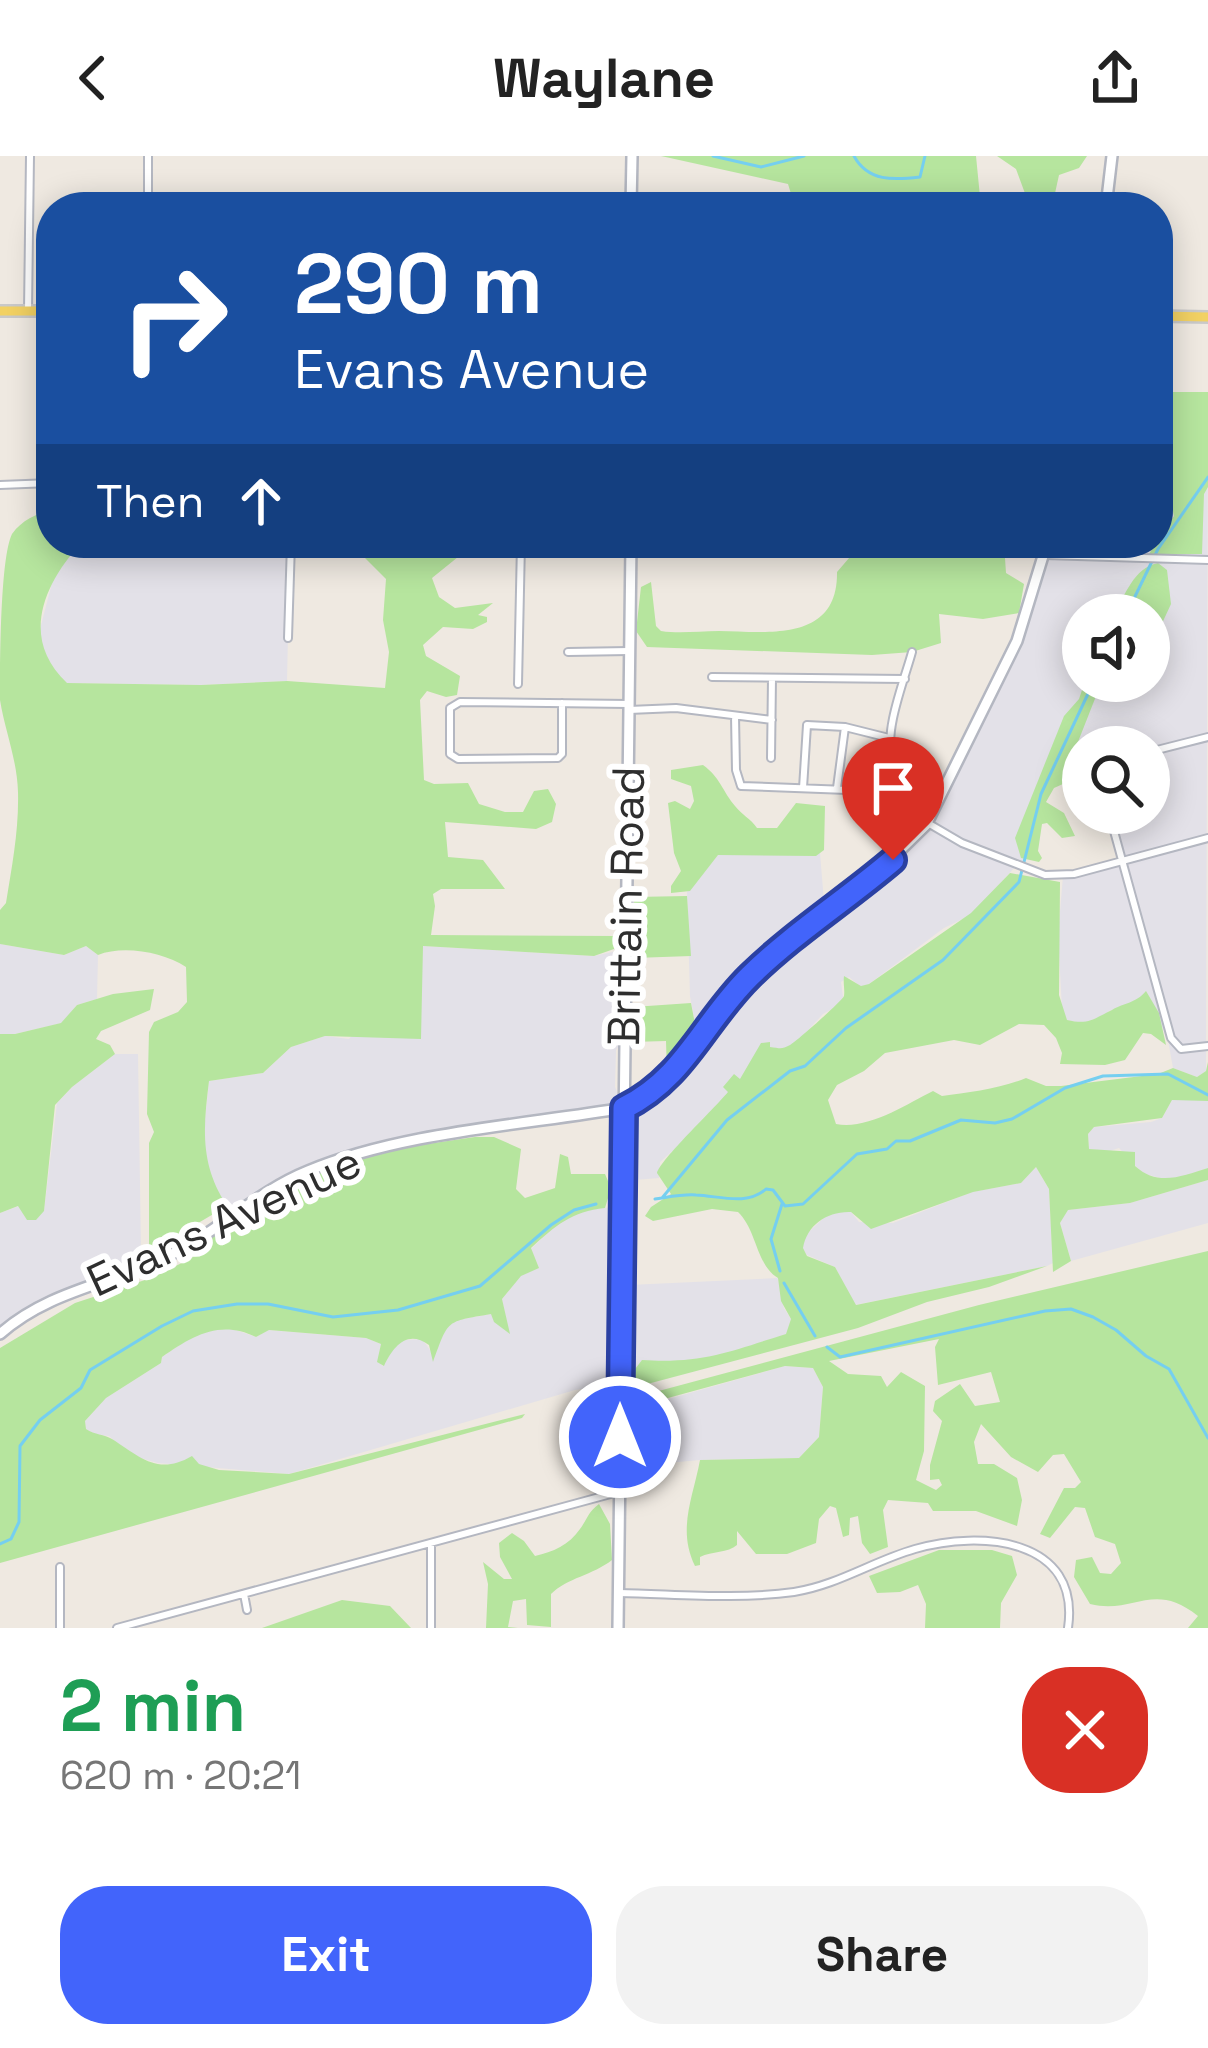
<!DOCTYPE html>
<html lang="en">
<head>
<meta charset="utf-8">
<style>
	:root { --surface:#fff; --page:#f2f2f2; --text:#222; --muted:#767676; --accent:#4264fb }
	body { margin:0; font-family:"Space Grotesk",sans-serif; background:var(--page); color:var(--text); height:100vh; display:flex; flex-direction:column; font-size:45px; white-space:nowrap }
	* { box-sizing:border-box; margin:0 }
	p { font-size:39px; color:var(--muted) }
	.icon { flex:none; width:66px; height:66px; fill:none; stroke:currentColor; stroke-width:2; stroke-linecap:round; stroke-linejoin:round }
	.map { position:relative; height:1472px; overflow:hidden }
	.side { display:flex; flex-direction:column; background:var(--surface); flex:1 }
	.side>* { flex:none }
	.banner { position:absolute; left:36px; top:36px; width:1137px; height:366px; border-radius:48px; box-shadow:0 6px 30px #0003; background:#1a4fa0; color:#fff; overflow:hidden }
	.tools { position:absolute; left:1062px; top:438px; display:grid; gap:24px }
	.tools a { display:grid; place-items:center; width:108px; height:108px; border-radius:50%; background:var(--surface); box-shadow:0 6px 30px #0003; font-size:60px }
	.pin { position:absolute; display:grid; place-items:center; width:102px; height:102px; color:#fff; margin:-123px -51px; border-radius:50% 50% 50% 0; rotate:-45deg; box-shadow:0 0 12px #0007 }
	.pin .icon { rotate:45deg }
	.me { position:absolute; width:132px; margin:-66px; rotate:0deg; stroke-linejoin:round; filter:drop-shadow(0 0 9px #0008) }
	.turn { display:flex; align-items:center; gap:42px; height:252px; padding:0 60px; font-size:54px }
	.turn .icon { width:156px; height:156px; stroke-width:2.5 }
	.turn b { display:block; font-size:84px; line-height:102px }
	.then { display:flex; align-items:center; height:114px; padding:0 60px; background:#0003; gap:24px; font-size:45px }
	.round { display:grid; place-items:center; flex:none; width:126px; height:126px; border-radius:48px; background:var(--page) }
	.headline { display:flex; align-items:center; justify-content:space-between; height:204px; padding:0 60px }
	h1 { font-size:72px; font-weight:800; line-height:90px; color:#1e9e55 }
	.cta { display:flex; gap:24px; margin-top:auto; padding:24px 60px }
	.cta a { flex:1; height:138px; border-radius:48px; background:var(--accent); color:#fff; font-size:48px; font-weight:800; line-height:138px; text-align:center }
	.cta a+a { background:var(--page); color:var(--text) }
	header { display:flex; justify-content:space-between; align-items:center; height:156px; padding:0 60px; background:var(--surface); font-size:54px; font-weight:800 }
	.map>svg:first-child { display:block }
	.industrial { fill:#e3e1e8; fill-rule:evenodd }
	.green { fill:#b6e59e; fill-rule:evenodd }
	.lines { fill:none; stroke-linecap:round; stroke-linejoin:round }
	.stream { stroke:#75cff0; stroke-width:3 }
	.street-casing { stroke:#b4b7c1; stroke-width:10 }
	.secondary-casing { stroke:#b4b7c1; stroke-width:14 }
	.primary-casing { stroke:#c9c9c9; stroke-width:14 }
	.street { stroke:#fff; stroke-width:6 }
	.secondary { stroke:#fff; stroke-width:9 }
	.primary { stroke:#f2d163; stroke-width:9 }
	.route-casing { stroke:#2b41a3; stroke-width:30 }
	.route { stroke:#4264fb; stroke-width:21 }
	.labels { text-anchor:middle; dominant-baseline:central; stroke-width:12; stroke-linejoin:round; paint-order:stroke }
	.street-label { font-size:45px; fill:#2e2e2e; stroke:#fff }
</style>
</head>
<body>
<header><svg class="icon" aria-label="back" viewBox="0 0 24 24"><path d="M15 5l-7 7 7 7"/></svg>Waylane<svg class="icon" aria-label="share" viewBox="0 0 24 24"><path d="M12 15V3M7 8l5-5 5 5M5 13v7h14v-7"/></svg></header>
<div class="map">
<svg width="1208" height="1472" viewBox="0 0 1208 1472">
	<rect width="100%" height="100%" fill="#efe9e1"/>
	<path class="industrial" d="M1158,236H1208L1206,915L1197,921L1173,912L1168,884L1146,836L1137,846L1109,855L1100,864L1084,868L1067,864L1062,853L1058,779L1063,720L1121,706L1109,657H1149V591H1083V613L1049,621L1023,712L1016,710L971,759L944,772L869,828L861,831L849,821L841,826L843,841L839,849L823,858L787,897L760,893L740,924L695,975L660,1006L659,1022L623,1025L624,953L388,991L306,1016L230,1060L208,1017L202,990L209,925L263,917L291,891L325,880L349,883L423,790L594,800L626,793L625,881L616,894L615,931L624,951L659,937L738,832L874,720L926,669L1000,520L1047,387H1158ZM1083,459H1149V525H1083Z
		M81,387H290L287,525L201,529L66,527L45,504L38,481L55,415Z
		M820,697L824,746L772,788L725,834L696,873L690,840L687,736L718,699Z
		M0,788L64,799L86,790L98,799L97,843L77,849L62,867L15,878H0Z
		M115,898H138L141,1094L147,1109L49,1145L0,1178V1057L19,1050L44,1055L57,947L72,931Z
		M1200,942L1208,945V1012L1177,1023H1163L1142,1017L1119,992L1107,996L1089,993L1088,978L1094,971L1151,966L1162,962L1172,944Z
		M1036,1011L1049,1033L1053,1107L1047,1110L855,1149L835,1111L807,1099L802,1092L805,1079L826,1060L838,1056H851L859,1066L893,1067L972,1036L1021,1027Z
		M1208,1024V1067L1071,1105L1060,1067L1067,1054L1130,1047Z
		M614,1051L609,1229L575,1234L289,1318L158,1307L132,1300L109,1280L92,1278L86,1273L85,1265L106,1242L161,1207L162,1201L191,1181L207,1175L230,1172L256,1181L268,1174L366,1182L381,1188L378,1206L383,1210L395,1188L403,1184L422,1183L433,1198L444,1172L457,1164L491,1158L509,1177L502,1143L521,1119L539,1112L531,1093L556,1068L581,1054Z
		M778,1122L784,1152L791,1163L787,1178L717,1201L632,1217L628,1228L629,1129Z
		M785,1210L813,1212L823,1231L819,1281L799,1302L700,1304L623,1311L627,1250L640,1251Z"/>
	<path class="green" d="M661,0H976L981,51H795L788,28Z
		M997,0H1087L1079,12L1059,19L1052,51H1030L1016,13Z
		M1158,236H1208V331L1204,338L1202,398H1149L1174,360L1166,327H1158Z
		M51,354V387H81C43,429 20,483 67,527L201,529L287,525L385,532L389,496L383,464L386,423L361,398L360,387H483L479,394L458,401L432,422L439,441L455,452L493,447L478,459L487,461V466L473,473L443,471L423,489L426,500L460,520L457,539L446,541L427,535L420,544L424,624L434,628L468,627L479,648L505,656H523L534,635L548,633L556,648L552,666L536,673L445,666L448,701L483,704L505,733H441L433,738L435,750L431,779L616,780L614,793L594,800L423,790L421,883L325,880L291,891L263,917L209,925C203,973 200,1009 227,1050L149,1096V987L154,976L147,958L149,876L154,866L178,856L187,846L186,811C163,796 123,789 98,799L86,790L64,799L0,788V754L6,747C12,710 19,674 18,636C17,603 5,575 0,544C0,512 0,402 12,378C22,364 36,358 51,354Z
		M862,387H1004L1006,417L1024,428L1019,457L983,463L939,458L941,487L912,496L872,499L647,491L636,475L641,431L651,426L656,470L661,475C680,478 699,475 719,475C769,476 838,486 837,416Z
		M1158,407L1167,414L1171,448L1158,476L1149,480V459H1113C1126,439 1133,412 1158,407Z
		M1085,525H1102L1072,601L1083,603V619L1054,632L1046,646L1064,657L1075,680L1062,682L1047,667L1042,668L1038,695L1042,702L1039,706L1021,702L1015,682L1064,560L1079,543Z
		M703,609C720,621 723,636 735,650C742,659 750,662 757,672H777L796,647L825,650L824,694L816,700L718,699L690,735L671,737V730L681,715L674,697L668,647L675,645L690,653L694,645L691,630L671,623V614Z
		M1010,717L1060,726L1059,839L1067,864C1089,869 1093,863 1112,854C1125,846 1135,848 1146,835L1159,857L1166,889L1151,878L1143,877L1125,904L1105,909L1060,908L1062,897L1056,882L1044,869L1019,868L980,889L954,884L885,897L864,915L837,929L828,944L836,968C868,974 905,949 933,935L942,940C968,937 1003,932 1026,922L1046,930H1061L1158,918L1173,912L1197,921L1206,915L1208,906V945L1172,944L1162,962L1094,971L1088,978L1089,993L1135,996V1010C1158,1031 1182,1020 1208,1012V1024L1130,1047L1068,1054L1060,1067L1071,1105L1053,1116L1049,1033L1036,1011L1021,1027L973,1036L871,1073L851,1056C827,1055 807,1069 803,1092L807,1100L835,1111L856,1149L1047,1110L989,1131L927,1146L858,1172L636,1231L632,1217L642,1204C703,1208 731,1195 786,1178L791,1163L781,1145L778,1122C756,1109 757,1074 738,1056L712,1053L653,1065L645,1060L651,1051L671,1038L657,1017C660,1004 714,953 728,936L723,931L734,918L740,923L761,887L770,886V891C780,892 781,894 790,889C797,885 842,845 844,840C845,834 843,827 844,820L861,830L869,828L971,757Z
		M687,740L691,800L634,802V741Z
		M154,833L150,854L101,875L96,883L110,889L115,898L72,931L55,949L44,1055L36,1064H27L18,1050L0,1057V878H15L61,867L77,849L113,838Z
		M691,847L696,873L667,917L666,885L631,886L633,851Z
		M475,981H494L521,993L516,1033L525,1042L555,1032L560,998L568,1001L571,1018H605L611,1032L605,1052C572,1055 555,1070 531,1092L539,1112L521,1120L502,1143L510,1178L494,1166L491,1158C445,1166 449,1163 433,1206L429,1189C407,1173 393,1191 384,1210L377,1206L381,1188L366,1182L269,1174L256,1181C220,1163 192,1180 162,1201L161,1207L106,1242L85,1265L86,1273C95,1279 104,1278 112,1283C140,1301 158,1320 192,1300L199,1308L219,1314L289,1318L525,1258L522,1262L0,1407V1192L75,1147L151,1122L192,1102L200,1090L266,1044L315,1016L393,993Z
		M1208,1095V1472H1188L1198,1460C1153,1424 1134,1459 1090,1448L1074,1421L1076,1404L1092,1401L1100,1417L1111,1418L1121,1407L1115,1388L1095,1381L1085,1352L1075,1351L1050,1382L1040,1378L1064,1332H1075L1081,1326L1064,1298L1053,1299L1038,1316L1011,1301L981,1268L974,1286L978,1308H994L1017,1322L1022,1344L1017,1370L976,1355H933L928,1347L888,1344L883,1354L888,1391L870,1398L862,1387L858,1360L850,1362L849,1379L843,1381L836,1352L830,1350L819,1363L816,1387L787,1398H756L737,1375V1389C728,1397 712,1395 700,1401V1409L695,1410C677,1373 693,1342 700,1304L799,1302L819,1281L823,1231L813,1212L785,1210L635,1251L633,1245L640,1240L979,1149ZM939,1183L935,1191L938,1229L991,1216L1000,1246L975,1250L960,1228L935,1245L933,1255L942,1265L930,1309V1324L939,1323L942,1329L936,1334L916,1324L924,1295L925,1230L901,1216L887,1231L881,1220L848,1218L829,1205Z
		M599,1348L610,1368L612,1404C593,1419 567,1422 551,1438V1471L527,1469L526,1443L513,1445L508,1471L518,1472H486L488,1428L483,1406L504,1423H512L500,1401L499,1387L512,1377L524,1385L535,1400C553,1396 569,1389 580,1373C588,1362 588,1356 599,1348Z
		M939,1394H992L1012,1400L1017,1419L1001,1447L1000,1472H925L926,1448L918,1429L900,1436L877,1437L869,1420Z
		M342,1444L390,1450L411,1472H262Z"/>
	<g class="lines">
		<path class="stream" d="M713,0L761,11L804,0
			M854,0C868,26 894,24 920,21L925,0
			M1126,459L1158,393L1208,321
			M662,1042L727,964L790,915L805,910L846,872L943,804L1019,726L1041,638L1094,525
			M655,1043C669,1041 683,1038 696,1039C720,1040 747,1050 766,1033L773,1034L785,1050L803,1048L857,998L887,993L896,985H910L961,964L995,967L1012,963L1065,932L1103,920L1168,918L1208,939
			M780,1115L771,1083L782,1048
			M784,1127L815,1180
			M827,1191L840,1201L1045,1155L1071,1153L1093,1161L1116,1174L1146,1200L1169,1213L1208,1282
			M0,1388L11,1383L19,1366L20,1290L40,1264L81,1232L90,1214L162,1170L193,1155L237,1148H268L333,1161L398,1154L480,1130L551,1069L574,1054L596,1048"/>
		<defs>
			<path id="street" d="M148,51V0
				M28,155L30,0
				M0,329L51,327
				M1045,399L1208,404
				M288,482L291,387
				M568,496L629,495
				M912,496C906,519 881,582 894,601C905,616 929,622 946,629
				M712,521L905,523
				M518,528L521,387
				M562,547V598L558,602L458,603L450,598V552L460,546L629,548
				M629,554L676,552L772,564
				M735,560L736,614L741,630L873,635L962,687L1045,719L1074,718L1208,682
				M1149,596L1208,581
				M771,602L772,522
				M803,632L807,569L845,571L889,582
				M837,632L845,571
				M1109,657L1171,882L1181,893L1208,890
				M431,1387V1472
				M60,1411V1472
				M619,1437C677,1438 737,1444 794,1436C838,1429 873,1405 915,1393C980,1374 1081,1382 1068,1472
				M244,1438L247,1454
				M117,1472L618,1336"/>
			<path id="secondary" d="M631,51L632,0
				M1106,51L1112,0
				M0,1178C48,1135 110,1128 166,1101C217,1077 256,1036 308,1015C401,976 524,969 624,952L666,926L750,820L811,767L874,720L926,669L1017,485L1047,387
				M618,1472L631,387"/>
			<path id="primary" d="M0,155H51
				M1158,160L1208,161"/>
		</defs>
		<use href="#street" class="street-casing"/>
		<use href="#secondary" class="secondary-casing"/>
		<use href="#primary" class="primary-casing"/>
		<use href="#street" class="street"/>
		<use href="#secondary" class="secondary"/>
		<use href="#primary" class="primary"/>
	</g>
	<g class="lines">
		<defs>
			<path id="route" d="M620,1281L624,952C685,922 703,866 750,820C794,777 846,744 893,704"/>
		</defs>
		<use href="#route" class="route-casing"/>
		<use href="#route" class="route"/>
	</g>
	<g class="labels">
		<g class="street-label">
			<text transform="translate(626 750) rotate(-89)">Brittain Road</text>
			<text transform="translate(224 1065) rotate(-25)">Evans Avenue</text>
		</g>
	</g>
</svg>
<div class="tools">
<a><svg class="icon" aria-label="sound" viewBox="0 0 24 24"><path d="M4 9h4l5-4v14l-5-4H4zM17 9q2 3 0 6"/></svg></a>
<a><svg class="icon" aria-label="search" viewBox="0 0 24 24"><circle cx="10" cy="10" r="6"/><path d="M15 15l6 6"/></svg></a>
</div>
<div class="pin" style="left:893px;top:704px;background:#d93025"><svg class="icon" aria-label="arrive" viewBox="0 0 24 24"><path d="M6 21V4h12l-3 4 3 4H6"/></svg></div>
<svg class="me" style="left:620px;top:1281px" viewBox="-20 -20 40 40"><circle r="17" fill="#4264fb" stroke="#fff" stroke-width="3"/><path d="M0-11L8 9 0 5-8 9z" fill="#fff"/></svg>
<div class="banner">
<div class="turn"><svg class="icon" aria-label="right" viewBox="0 0 24 24"><path d="M7 20v-9h11M14 6l5 5-5 5"/></svg><div><b>290 m</b>Evans Avenue</div></div>
<div class="then">Then<svg class="icon" aria-label="ahead" viewBox="0 0 24 24"><path d="M12 20V5M6 11l6-6 6 6"/></svg></div>
</div>
</div>
<section class="side">
<div class="headline"><div><h1>2 min</h1><p>620 m · 20:21</p></div><a class="round" style="background:#d93025;color:#fff"><svg class="icon" aria-label="close" viewBox="0 0 24 24"><path d="M6 6l12 12M18 6L6 18"/></svg></a></div>
<div class="cta"><a>Exit</a><a>Share</a></div>
</section>
</body>
</html>
